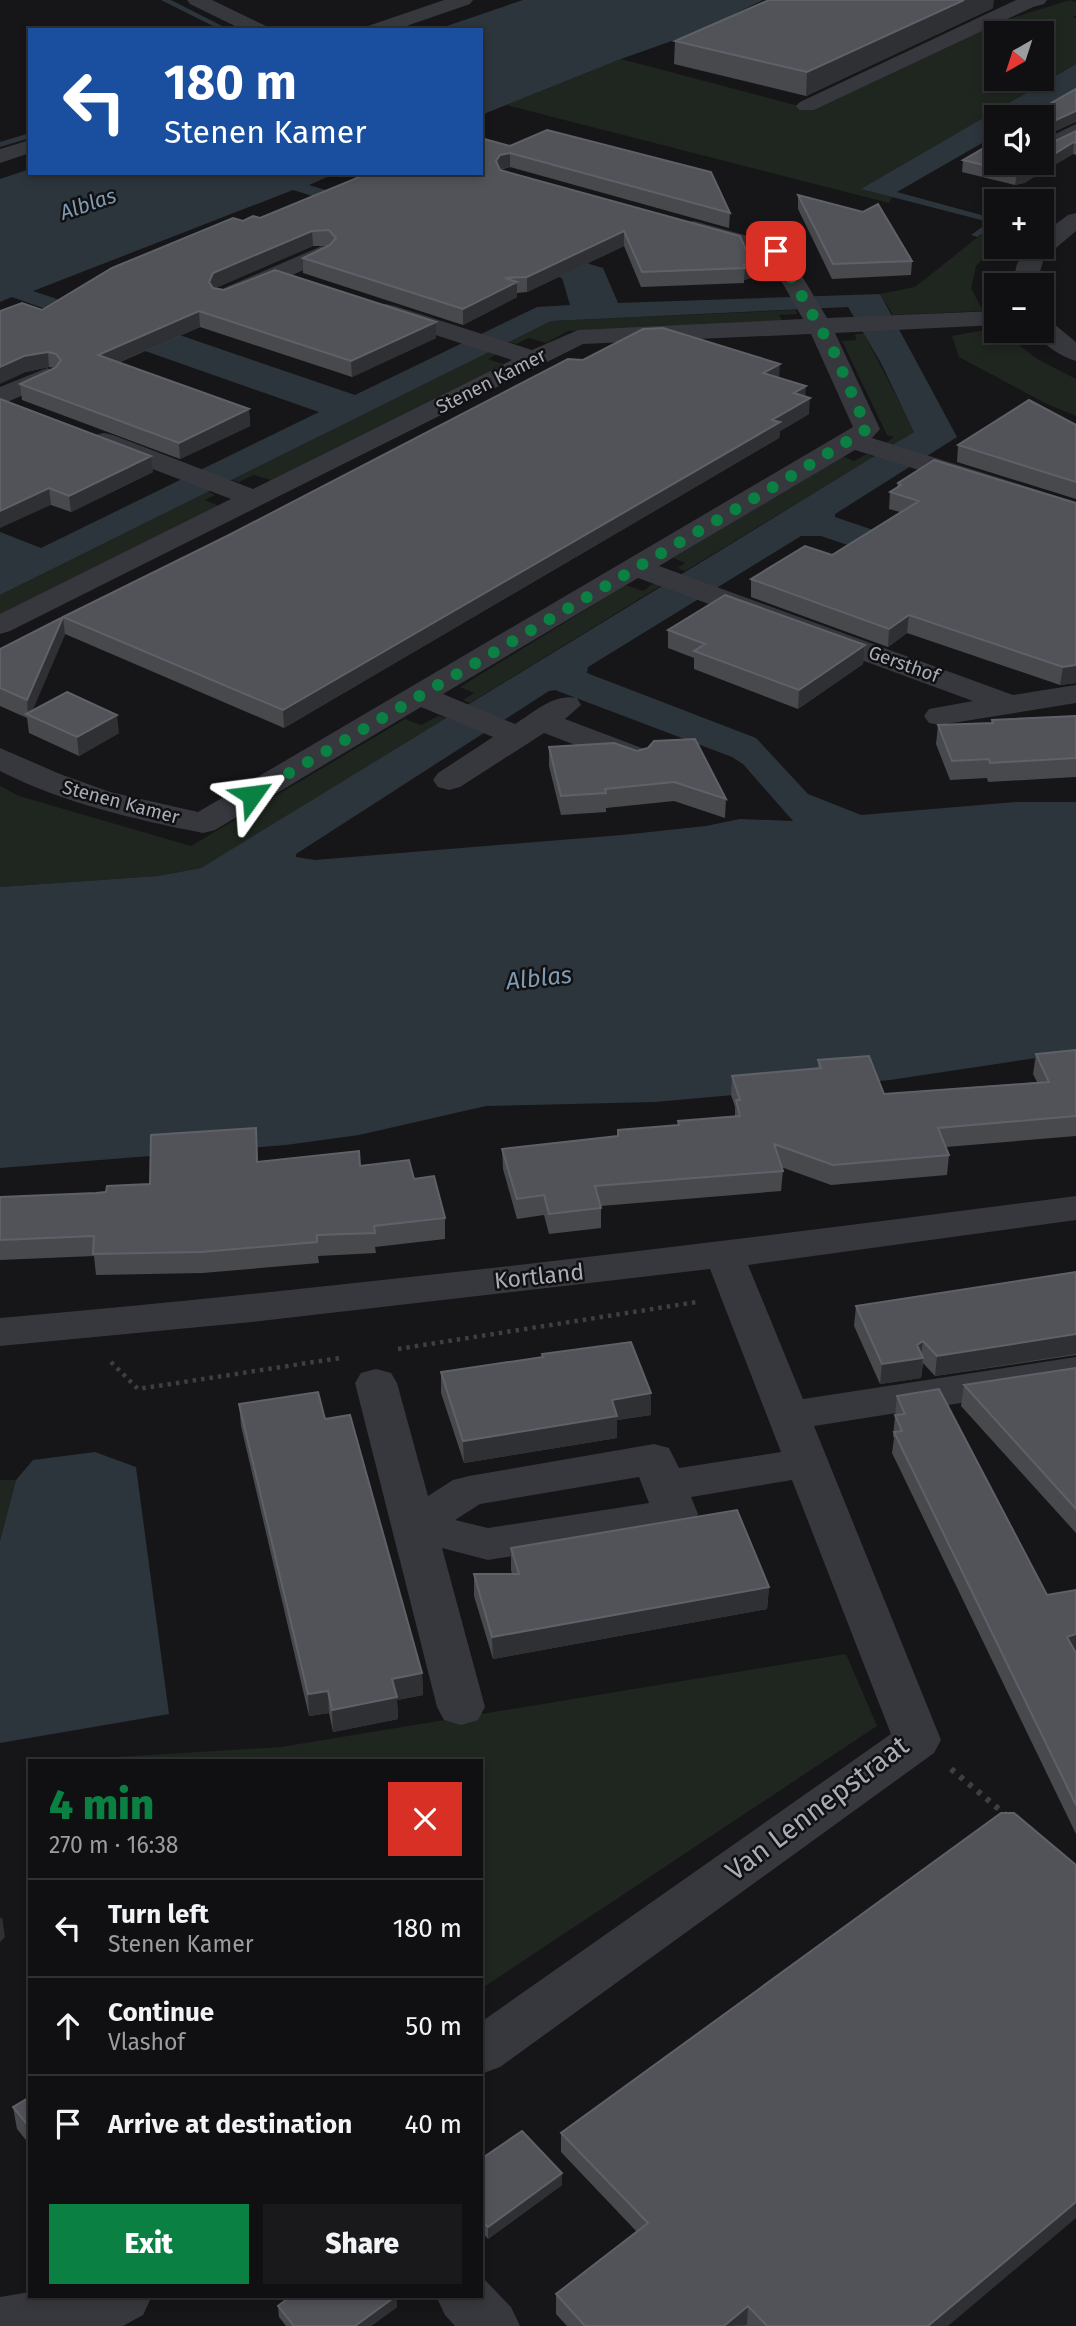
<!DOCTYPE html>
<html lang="en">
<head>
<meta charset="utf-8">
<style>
	:root { --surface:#101012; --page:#19191b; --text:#f1f3f6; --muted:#9c9d9f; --line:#303032; --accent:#0b8043 }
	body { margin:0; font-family:"Fira Sans",sans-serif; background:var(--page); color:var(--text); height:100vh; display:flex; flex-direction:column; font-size:26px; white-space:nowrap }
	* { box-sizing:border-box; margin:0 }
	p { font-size:23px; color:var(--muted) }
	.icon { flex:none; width:38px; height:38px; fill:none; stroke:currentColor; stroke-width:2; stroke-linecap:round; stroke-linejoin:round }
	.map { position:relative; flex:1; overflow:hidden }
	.drawer { position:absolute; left:28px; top:1759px; width:455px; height:539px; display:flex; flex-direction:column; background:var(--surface); border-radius:0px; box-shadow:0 4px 10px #0003,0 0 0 2px var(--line) }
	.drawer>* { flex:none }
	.banner { position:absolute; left:28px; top:28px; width:455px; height:147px; border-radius:0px; box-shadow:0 4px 10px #0003,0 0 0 2px var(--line); background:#1a4fa0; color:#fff; overflow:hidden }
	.needle { width:46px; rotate:219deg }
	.tools { position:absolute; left:984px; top:21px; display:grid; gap:14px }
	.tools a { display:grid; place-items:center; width:70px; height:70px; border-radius:0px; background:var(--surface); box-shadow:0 4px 10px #0003,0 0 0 2px var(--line); font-size:35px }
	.pin { position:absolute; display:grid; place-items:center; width:60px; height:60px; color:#fff; margin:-30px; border-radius:14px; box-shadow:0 4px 10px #0006 }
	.me { position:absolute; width:77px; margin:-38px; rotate:59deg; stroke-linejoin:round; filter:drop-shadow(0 0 5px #0008) }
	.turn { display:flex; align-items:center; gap:24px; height:147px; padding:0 21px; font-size:32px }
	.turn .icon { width:91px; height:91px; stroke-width:2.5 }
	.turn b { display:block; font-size:49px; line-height:60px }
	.round { display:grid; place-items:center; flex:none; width:74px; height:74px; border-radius:0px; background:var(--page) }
	.headline { display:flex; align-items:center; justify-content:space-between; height:119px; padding:0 21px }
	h1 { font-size:42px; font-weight:800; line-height:52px; color:var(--accent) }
	.cta { display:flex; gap:14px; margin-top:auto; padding:14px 21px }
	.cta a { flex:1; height:80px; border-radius:0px; background:var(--accent); color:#fff; font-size:28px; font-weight:800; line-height:80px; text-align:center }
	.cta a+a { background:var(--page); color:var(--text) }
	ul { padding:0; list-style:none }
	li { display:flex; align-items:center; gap:21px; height:98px; padding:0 21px; border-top:2px solid var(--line) }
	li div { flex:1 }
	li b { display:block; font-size:26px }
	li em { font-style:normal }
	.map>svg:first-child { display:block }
	.green { fill:#1e261f; fill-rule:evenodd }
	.water { fill:#2c353c; fill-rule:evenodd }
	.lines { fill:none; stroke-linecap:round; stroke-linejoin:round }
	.stream { fill:#2c353c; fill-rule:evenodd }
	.path-far1 { stroke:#3d3f44; stroke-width:4.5; stroke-dasharray:3.5 5; stroke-linecap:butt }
	.path { stroke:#3d3f44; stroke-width:6; stroke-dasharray:4.5 7; stroke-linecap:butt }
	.minor { fill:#37383d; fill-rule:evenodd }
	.wall { fill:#47494d }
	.shaded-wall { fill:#2f3033 }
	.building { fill:#525359; stroke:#5f6168; stroke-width:2 }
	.route { stroke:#0b8043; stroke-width:12; stroke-dasharray:0 21.6 }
	.labels { text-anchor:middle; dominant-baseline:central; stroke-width:5; stroke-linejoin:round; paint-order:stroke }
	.far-street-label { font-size:19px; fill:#a8adb8; stroke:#111113 }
	.far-water-label { font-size:21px; font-style:italic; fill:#7f9bb3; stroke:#111113 }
	.street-label { font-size:23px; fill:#a8adb8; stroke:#111113 }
	.water-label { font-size:24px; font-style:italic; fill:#7f9bb3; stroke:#111113 }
	.near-street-label { font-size:28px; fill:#a8adb8; stroke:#111113 }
</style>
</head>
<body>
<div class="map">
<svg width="1076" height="2326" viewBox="0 0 1076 2326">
	<rect width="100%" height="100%" fill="#161618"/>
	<path class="green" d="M1070,0L1076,2V16H1073L1076,19V64L862,189L892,197L889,203L506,105L621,59L814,110L999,22ZM996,33H1041V79H996Z
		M983,233L996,236V245L976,266L971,288L983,311L893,315L880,294L915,287Z
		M796,310L797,314L779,315L783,322L568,331L546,343L529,338L516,344L509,342L551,321Z
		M996,328L1039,360L1076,379V416L1045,403L959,357L952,336Z
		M855,334H864L915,432L894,445L886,443L894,437L887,435L842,341L856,340Z
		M490,351L497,354L488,359L503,364L271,480L254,475L239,482L231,480Z
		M867,454L874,457L685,571L677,568L685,563L673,558L842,456L854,461Z
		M208,491L215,495L205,500L219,506L0,617V595Z
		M654,583L662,585L470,703L463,700L474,693L460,687L626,585L643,591Z
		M438,716L447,718L201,868L158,876L0,887V786L19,796L191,846L405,719L421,725Z
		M0,1480H16L0,1541Z
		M846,1654L877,1726L481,1989V1760H67L281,1747Z"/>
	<path class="water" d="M523,0H763L700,31L621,59L481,115V30H435Z
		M1076,64V89L1027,117H996V135L897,192L996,219V225L977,237L971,235L989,222L861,189Z
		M30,169V173H336L309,185L417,218L425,215L603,268L618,303L880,294L957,437L835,514V517L1076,599V622L821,536H801L588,667L587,673L756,738L808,794L861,815L1016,802H1076V1052L890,1080L768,1092L655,1102L486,1106L359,1135L286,1145L0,1168V887L158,876L201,868L914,432L881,363L848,307L551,321L0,595V532L41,548L319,412L131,346L138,342L12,297L0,302V179ZM293,190L402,224L397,229L562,278L570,305L537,307L355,395L165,330L159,333L33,291ZM555,690L732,757L743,764L793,821L740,819L706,826L622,835L315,860L296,857V854L549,691Z
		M95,1452L136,1467L169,1714L0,1743V1541L16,1480L33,1460Z"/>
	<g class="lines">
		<path class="stream" d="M161,0H171L230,30H221Z
			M30,133V138L0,147V142Z"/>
		<path class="path-far1" d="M398,1349L697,1302
			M111,1362L138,1389L340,1358"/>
		<path class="path" d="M951,1769L1006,1815"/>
		<path class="minor" d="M187,0H212L266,26L269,30H243L190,4Z
			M444,0H473L470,4L395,30H365L368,26Z
			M1016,0H1047L1044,4L1033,7L814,110H800L796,106L800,102Z
			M1076,124V139L1041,156V141Z
			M30,140V153L0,163V149Z
			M1076,213V231L1044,258L1036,285H1012L1017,264L1028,247H1041V235L1068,215Z
			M694,221L784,246L827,318L996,311V325L835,333L880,429L872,438L1076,502V519L855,450L659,566L1013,695L1076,685V703L940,725L929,723L924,716L929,709L973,701L638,578L443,694L515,724C534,712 554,693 577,698L581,705L565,719L647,750L652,757L647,764L636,767L625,764L544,733L460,787L449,790L438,787L433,780L438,773L493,737L421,707L215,830L203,833C133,819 63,803 0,771V748L60,774L110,792L198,812L853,427L811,334L583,344L10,631L0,634V614L231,499L95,447L91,441L95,435L104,433L113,435L253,489L512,360L377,316L374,311L377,306L386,304L395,306L532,350L578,330L803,319L767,256L686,233L682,228L686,223Z
			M322,246L330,248L334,253L330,258L242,298L233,300L224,298L221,293L224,288Z
			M1041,318C1054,321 1065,334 1076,342V361C1059,356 1043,344 1033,331H1041Z
			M47,368L56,371L60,376L56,381L0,405V387Z
			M1076,1196V1220L748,1265L803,1399L1076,1357V1385L814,1426L941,1740L934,1753L500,2067L481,2074V2022L891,1734L792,1480L691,1497L698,1514L692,1525L676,1530L488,1560L442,1548L485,1707L478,1720L461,1725L444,1720L437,1707L355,1383L361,1373L376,1369L391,1373L397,1383L428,1496L453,1480L469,1476L654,1444L669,1448L679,1468L781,1452L710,1269L252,1322L0,1346V1318C360,1286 718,1243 1076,1196ZM639,1477L649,1503L488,1528L455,1520L480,1504Z
			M481,2276L511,2307L520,2326H455L445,2315L436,2296H481Z
			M30,2292V2296H152L143,2315L123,2326H0V2297Z"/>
	</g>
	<path class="wall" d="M993,8L806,96L674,64L675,41Z
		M1076,131V155L1073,154L1024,183L1015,185L962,172L963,160L1043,147Z
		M481,138L730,213L729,228L510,167L500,170L752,263L751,278L744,280V283L641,287L624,246L527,292L517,293V297L463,325L303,273V258L330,246H313L214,288L436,338L352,377L200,327L118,363L249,409L250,426L180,459L22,400L20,384L54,368L49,367L26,372L42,310L243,221L260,218Z
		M798,195L912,261L911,275L832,279L798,209Z
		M779,378L805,397L809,414L780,431L779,438L284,728L65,634L32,711L119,733L79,756L29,733L27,718L0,706V649L63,617Z
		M0,399L153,472L71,512L51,505Z
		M1076,425V499L957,462L958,445Z
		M934,460L1076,683L1060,685L907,633L888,647L751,597V579L832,555L900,512L889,509L890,492L897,487L898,483Z
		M668,630L865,645L863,664L798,709L694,669V658L668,648Z
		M1076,716V777L988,782L987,778L950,780L936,744L938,725L991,723L992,720Z
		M614,743L726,799L725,818L674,801L606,808V812L561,815L549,766V747Z
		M1076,1050V1136L946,1147L949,1155L947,1175L831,1185L781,1167L783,1171L781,1191L601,1206V1228L549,1234L544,1215L517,1219L503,1169L502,1149L617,1136L618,1130L678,1125V1121L735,1116V1107L731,1095L732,1076L818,1068V1060L884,1094L1037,1082L1033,1074L1036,1054Z
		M256,1128L258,1162L360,1166L414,1179L445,1218V1239L375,1247L376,1253L318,1256L319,1263L203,1273L96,1275L94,1256L0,1260V1197L96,1193L150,1184Z
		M1076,1272V1355L935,1376L923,1363L921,1378L880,1384L854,1326L856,1306Z
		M542,1354L651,1415L617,1420V1438L464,1463L441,1393V1372L542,1357Z
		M1076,1368V1533L961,1406L964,1385Z
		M897,1396L1047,1595L1076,1590V1834L892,1453L894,1438L893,1436Z
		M239,1404L325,1419L422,1673L423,1695L397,1700L398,1719L333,1732L329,1713L309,1716L241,1426Z
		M511,1548L769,1587L767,1609L493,1659L474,1596V1574H512L511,1570Z
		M30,2097V2145L17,2129L13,2107Z
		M561,2133L948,2326H567L556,2314V2294L637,2232L561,2152Z
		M481,2159L562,2185L488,2239L481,2231Z
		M396,2296L397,2307L371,2326H286L279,2317L278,2306Z"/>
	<path class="shaded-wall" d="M964,0H994L993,8L806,96L807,72Z
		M1076,111V122L1041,138V127Z
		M1074,142L1073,154L1024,183L1015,185L1017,173L1041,163V162Z
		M510,153V167L500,169L496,161L500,155Z
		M312,231L313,246L214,289L209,282L213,273Z
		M624,231V246L527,292V277Z
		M752,263L751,278L744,280L745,268L744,265Z
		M517,282V297L463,325V309Z
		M199,311L200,327L99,371L98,355Z
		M436,322V338L352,377L351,361Z
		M48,352L49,367L26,372L0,384V367L24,356Z
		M780,364L779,379L763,373Z
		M806,386L805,401L810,398L809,414L780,431L779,438L284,728L283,710L772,420L794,393Z
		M249,409L250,426L180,459L179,443Z
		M151,456L153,472L71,512L69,496Z
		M49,488L51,505L0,528V511Z
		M909,615L907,633L888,647L889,629Z
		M63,617L65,635L30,716L28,715L27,700Z
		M865,645L863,664L798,709L799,690Z
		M1076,665V683L1060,685L1063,667Z
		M117,715L119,733L79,756L77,737Z
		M1076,1334V1354L935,1376L937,1356Z
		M923,1341L921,1358H923L921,1378L880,1384L882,1364Z
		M651,1393V1415L617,1420V1438L464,1463L463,1441L612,1400Z
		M769,1587L767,1609L493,1659L492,1637Z
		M1076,1634V1653L1067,1637Z
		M422,1673L423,1695L397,1700L398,1719L333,1732L332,1710L392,1679Z
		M328,1691L329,1713L309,1716L308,1694Z
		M2,1917L5,1937L0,1942V1919Z
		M562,2173V2185L488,2239V2227Z
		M1076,2202V2218L948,2326H928Z
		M396,2296L397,2307L371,2326H355Z
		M748,2306L747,2325L724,2326Z"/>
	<path class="building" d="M769,0H964L807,72L675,41Z
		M1076,89V111L1041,127V117L1030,115Z
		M547,130L711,172L730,213L510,153L500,155L496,161L500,170L740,236L752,263L744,265L745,268L642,272L624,231L527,277L505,278L517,282L463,309L303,258L330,245L336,238L329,230L312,231L213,273L209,282L213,288L224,290L275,270L436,322L351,361L199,311L98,355L249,409L179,443L20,384L55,368L61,360L56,354L48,352L24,356L0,367V311L22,303L42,310L112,268L233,218L243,221L253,216L260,218L369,173H481V138L510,146Z
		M1076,131V143L1074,142L1041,162V146L1043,147Z
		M996,141V163H1039L1025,171L1017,173L963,160Z
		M798,195L863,212L878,204L912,261L833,264Z
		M663,328L780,364L763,373L806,386L794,393L810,398L772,420L780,422L283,710L63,617L229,535L568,359L583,360L643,329Z
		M0,399L151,456L69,496L49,488L0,511Z
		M1029,400L1076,425V482L958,445Z
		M934,460L1076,503V665L1063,667L909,615L889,629L751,579L805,546L832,555L919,501L890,492L901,485L898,483Z
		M725,595L865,645L799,690L694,651L705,644L668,630Z
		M63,617L27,700L0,688V649Z
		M67,692L117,715L77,737L26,714Z
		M1076,716V758L990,763L989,759L952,761L938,725L993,723L992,720Z
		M695,739L726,799L674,782L605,789L606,793L561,796L549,747L614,743L637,751L648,748L654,741Z
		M1076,1050V1116L938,1128L949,1155L833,1165L774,1144L783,1171L595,1186L601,1208L549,1214L544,1195L517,1199L502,1149L618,1136V1130L679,1125L678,1121L740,1116L736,1100H740L732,1076L821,1068L818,1060L869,1056L884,1094L1049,1082L1036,1054Z
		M256,1128L257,1162L359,1151L360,1166L409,1160L414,1179L434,1176L445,1218L374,1226L375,1233L317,1235V1242L201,1252L93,1254L94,1236L0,1240V1197L96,1193L106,1192L107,1186L150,1184L151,1135Z
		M1076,1272V1334L937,1356L923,1341L917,1345L923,1358L882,1364L856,1306Z
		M631,1342L651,1393L612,1400L617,1416L463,1441L441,1372L543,1357L542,1354Z
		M1076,1368V1509L964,1385Z
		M939,1389L1047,1595L1076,1590V1634L1067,1637L1076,1653V1805L894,1432L902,1431L895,1415L905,1414L897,1396Z
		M318,1392L325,1419L350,1415L422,1673L392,1679L397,1697L332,1710L328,1691L308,1694L239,1404Z
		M737,1510L769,1587L492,1637L474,1574H519L511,1548Z
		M1001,1813H1014L1076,1865V2202L928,2326H767L748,2306L724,2326H585L556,2294L648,2223L561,2133Z
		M30,2097V2128L13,2107Z
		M522,2131L562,2173L488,2227L481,2220V2159Z
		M291,2296H396L355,2326H294L278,2306Z"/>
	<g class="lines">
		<path class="route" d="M252,795L780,483L867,429L834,352L776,251"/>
	</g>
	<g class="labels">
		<g class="far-street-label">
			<text transform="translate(491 381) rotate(-27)">Stenen Kamer</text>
			<text transform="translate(904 664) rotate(20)">Gersthof</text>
			<text transform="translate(121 802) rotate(15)">Stenen Kamer</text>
		</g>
		<g class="far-water-label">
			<text transform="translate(88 204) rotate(-19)">Alblas</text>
		</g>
		<g class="street-label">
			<text transform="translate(539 1276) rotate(-6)">Kortland</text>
		</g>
		<g class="water-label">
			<text transform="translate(539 978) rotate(-6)">Alblas</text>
		</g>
		<g class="near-street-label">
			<text transform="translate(817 1808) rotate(-37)">Van Lennepstraat</text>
		</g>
	</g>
</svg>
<div class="tools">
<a><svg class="needle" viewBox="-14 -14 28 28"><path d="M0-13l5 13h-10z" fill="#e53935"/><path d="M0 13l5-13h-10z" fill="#9c9d9f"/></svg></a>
<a><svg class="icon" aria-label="sound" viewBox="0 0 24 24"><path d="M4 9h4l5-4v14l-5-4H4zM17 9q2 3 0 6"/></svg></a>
<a>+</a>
<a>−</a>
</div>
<div class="pin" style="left:776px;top:251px;background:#d93025"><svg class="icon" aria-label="arrive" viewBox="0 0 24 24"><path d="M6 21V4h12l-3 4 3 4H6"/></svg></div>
<svg class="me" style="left:252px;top:795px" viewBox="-20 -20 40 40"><path d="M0-17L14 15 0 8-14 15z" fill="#0b8043" stroke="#fff" stroke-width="4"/></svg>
<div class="banner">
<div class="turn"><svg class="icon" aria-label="left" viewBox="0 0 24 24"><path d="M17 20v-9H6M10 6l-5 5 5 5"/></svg><div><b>180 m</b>Stenen Kamer</div></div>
</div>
<section class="drawer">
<div class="headline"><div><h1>4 min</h1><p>270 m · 16:38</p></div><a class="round" style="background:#d93025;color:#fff"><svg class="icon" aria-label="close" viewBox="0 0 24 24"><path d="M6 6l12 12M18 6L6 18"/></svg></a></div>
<ul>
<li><svg class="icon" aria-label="left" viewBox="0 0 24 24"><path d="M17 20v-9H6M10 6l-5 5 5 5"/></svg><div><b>Turn left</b><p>Stenen Kamer</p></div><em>180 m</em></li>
<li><svg class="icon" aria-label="ahead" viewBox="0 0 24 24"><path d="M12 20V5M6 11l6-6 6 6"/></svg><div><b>Continue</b><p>Vlashof</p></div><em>50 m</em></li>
<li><svg class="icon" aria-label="arrive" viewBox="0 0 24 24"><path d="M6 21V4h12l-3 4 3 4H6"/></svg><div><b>Arrive at destination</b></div><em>40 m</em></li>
</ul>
<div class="cta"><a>Exit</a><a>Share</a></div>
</section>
</div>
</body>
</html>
